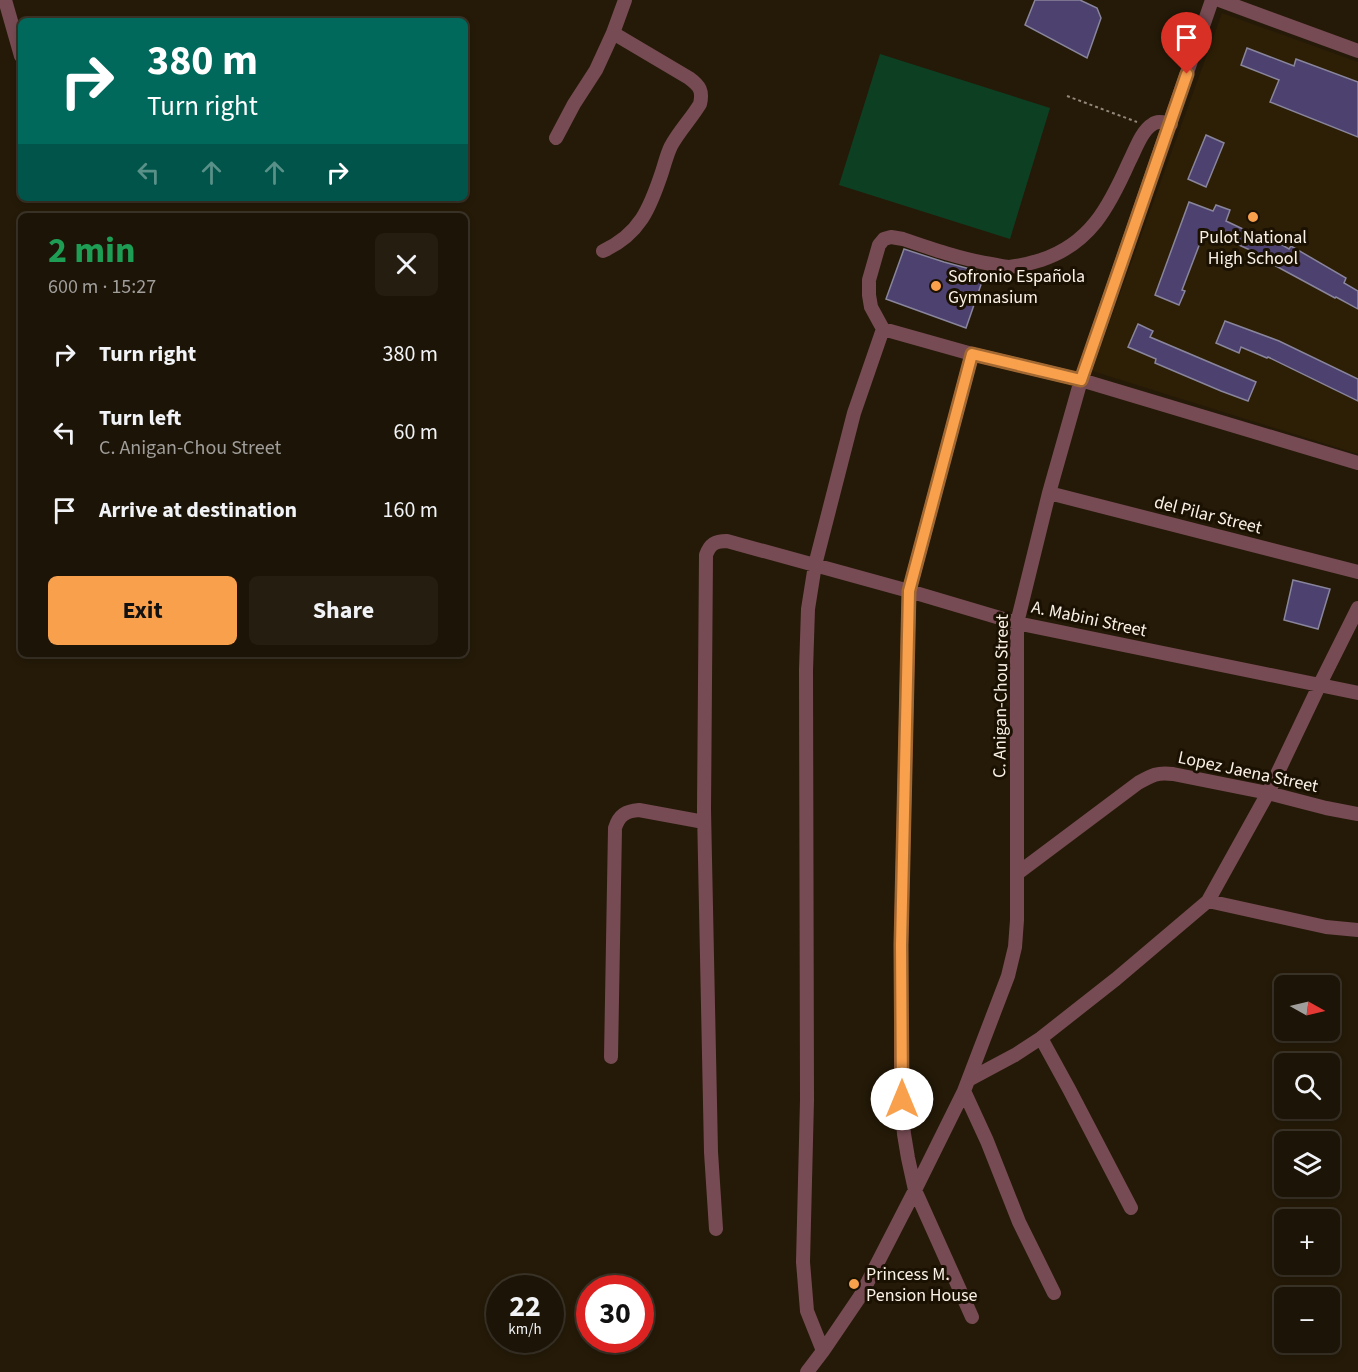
<!DOCTYPE html>
<html lang="en">
<head>
<meta charset="utf-8">
<style>
	:root { --surface:#1c1406; --page:#251d10; --text:#f1f3f6; --muted:#a09e9b; --line:#3a3328; --accent:#f9a04d }
	body { margin:0; font-family:"Source Sans 3",sans-serif; background:var(--page); color:var(--text); height:100vh; display:flex; flex-direction:column; font-size:22px; white-space:nowrap }
	* { box-sizing:border-box; margin:0 }
	p { font-size:20px; color:var(--muted) }
	.icon { flex:none; width:33px; height:33px; fill:none; stroke:currentColor; stroke-width:2; stroke-linecap:round; stroke-linejoin:round }
	.map { position:relative; flex:1; overflow:hidden }
	.side { position:absolute; left:18px; top:213px; width:450px; height:444px; display:flex; flex-direction:column; background:var(--surface); border-radius:9px; box-shadow:0 3px 9px #0003,0 0 0 2px var(--line) }
	.side>* { flex:none }
	.hud { position:absolute; left:18px; top:18px; width:450px; height:183px; border-radius:9px; box-shadow:0 3px 9px #0003,0 0 0 2px var(--line); background:#00695c; color:#fff; overflow:hidden }
	.needle { width:39px; rotate:98deg }
	.fabs { position:absolute; left:1274px; top:975px; display:grid; gap:12px }
	.fabs a { display:grid; place-items:center; width:66px; height:66px; border-radius:9px; background:var(--surface); box-shadow:0 3px 9px #0003,0 0 0 2px var(--line); font-size:30px }
	.speed { position:absolute; left:486px; top:1275px; display:flex; gap:12px; font-size:30px; font-weight:700; text-align:center }
	.speed>* { display:grid; place-content:center; width:78px; height:78px; border-radius:50%; background:var(--surface); box-shadow:0 3px 9px #0003,0 0 0 2px var(--line); line-height:1 }
	.speed small { font-size:15px; font-weight:400 }
	.speed .limit { border:9px solid #d22; background:#fff; color:#111 }
	.pin { position:absolute; display:grid; place-items:center; width:51px; height:51px; color:#fff; margin:-62px -26px; border-radius:50% 50% 50% 0; rotate:-45deg; box-shadow:0 0 6px #0007 }
	.pin .icon { rotate:45deg }
	.me { position:absolute; width:66px; margin:-33px; rotate:0deg; stroke-linejoin:round; filter:drop-shadow(0 0 4px #0008) }
	.turn { display:flex; align-items:center; gap:21px; height:126px; padding:0 30px; font-size:27px }
	.turn .icon { width:78px; height:78px; stroke-width:2.5 }
	.turn b { display:block; font-size:42px; line-height:51px }
	.lanes { display:flex; align-items:center; height:57px; padding:0 30px; background:#0003; justify-content:center; gap:30px; direction:ltr }
	.lanes .off { opacity:.35 }
	.round { display:grid; place-items:center; flex:none; width:63px; height:63px; border-radius:9px; background:var(--page) }
	.head { display:flex; align-items:center; justify-content:space-between; height:102px; padding:0 30px }
	h1 { font-size:36px; font-weight:700; line-height:45px; color:#1e9e55 }
	.cta { display:flex; gap:12px; margin-top:auto; padding:12px 30px }
	.cta a { flex:1; height:69px; border-radius:9px; background:var(--accent); color:#111; font-size:24px; font-weight:700; line-height:69px; text-align:center }
	.cta a+a { background:var(--page); color:var(--text) }
	ul { padding:0; list-style:none }
	li { display:flex; align-items:center; gap:18px; height:78px; padding:0 30px }
	li div { flex:1 }
	li b { display:block; font-size:22px }
	li em { font-style:normal }
	.map>svg:first-child { display:block }
	.built { fill:#2d1f06 }
	.green { fill:#0d4023 }
	.building { fill:#4c416f; stroke:#89859c; stroke-width:1.5 }
	.lines { fill:none; stroke-linecap:round; stroke-linejoin:round }
	.path { stroke:#93897b; stroke-width:2; stroke-dasharray:3 3; stroke-linecap:butt }
	.minor { stroke:#774b54; stroke-width:14 }
	.route-casing { stroke:#a26832; stroke-width:15 }
	.route { stroke:#f9a04d; stroke-width:10 }
	.poi-dot { fill:#f9a04d; stroke:#1b1102; stroke-width:2 }
	.labels { text-anchor:middle; dominant-baseline:central; stroke-width:6; stroke-linejoin:round; paint-order:stroke }
	.poi-label { font-size:18px; fill:#faf2e7; stroke:#1b1102; text-anchor:start }
	.street-label { font-size:18px; fill:#faf2e7; stroke:#1b1102 }
</style>
</head>
<body>
<div class="map">
<svg width="1358" height="1372" viewBox="0 0 1358 1372">
	<rect width="100%" height="100%" fill="#251a08"/>
	<path class="built" d="M1222,13L1358,62V454L1092,371Z"/>
	<path class="green" d="M880,54L1050,108L1010,239L839,185Z"/>
	<path class="building" d="M1035,0H1080L1097,8L1101,18L1087,58L1025,25Z
		M1247,48L1294,66L1296,59L1358,82V137L1270,102L1279,80L1241,65Z
		M1206,135L1224,143L1206,187L1188,179Z
		M1189,202L1213,211L1216,205L1230,210L1226,221L1264,239L1266,236L1289,249L1291,246L1346,278L1344,283L1358,291V309L1336,297L1335,298L1274,265L1273,266L1255,256L1257,253L1205,230L1182,290L1185,291L1179,305L1155,295Z
		M904,249L944,262L985,273L966,328L886,299Z
		M1225,321L1279,341L1358,379V401L1268,357L1267,358L1241,347L1239,353L1216,343Z
		M1138,324L1153,331L1150,337L1256,382L1248,401L1221,391L1155,363L1156,359L1128,347Z
		M1293,580L1330,589L1318,629L1284,620Z"/>
	<g class="lines">
		<path class="path" d="M1067,96L1137,122"/>
		<path class="minor" d="M5,0L21,56
			M1219,0L1358,51
			M556,138L574,104L596,70L613,33L625,0
			M603,251C640,234 650,208 662,172C665,163 667,154 671,146C679,131 691,119 700,104C703,91 700,86 689,78L613,33
			M883,329L871,307L869,295V280L879,245L884,239L891,237L903,239C932,249 961,259 991,264C997,265 1004,267 1009,267C1020,266 1031,263 1041,260C1090,244 1109,207 1129,162C1135,151 1141,131 1153,124C1158,120 1165,123 1171,124
			M1049,493L1358,572
			M1018,873L1138,783C1152,775 1157,772 1173,774L1268,793L1326,808L1358,814
			M1208,901L1326,927L1358,930
			M1041,1038L1069,1089L1131,1208
			M611,1057L615,828C619,815 626,811 639,810L704,822
			M970,1079L1015,1055L1041,1038L1116,979L1208,901L1268,793L1319,686L1358,608
			M964,1091L987,1141L1019,1222L1054,1293
			M716,1229L711,1152L704,810L706,555C710,544 715,541 727,541L909,591L1017,623L1358,693
			M972,1317L915,1190L908,1158L904,1134L901,1099V945L909,591L972,354
			M823,1351L807,1311L803,1262L807,1100L806,670L808,609L815,565L854,413L883,329L972,354L1081,380L1358,463
			M807,1372L823,1351L861,1295L915,1190L964,1091L1008,976L1015,947L1017,920V623L1049,493L1081,380L1212,0"/>
	</g>
	<g class="lines">
		<defs>
			<path id="route" d="M902,1099L901,945L909,591L972,354L1081,380L1187,74"/>
		</defs>
		<use href="#route" class="route-casing"/>
		<use href="#route" class="route"/>
	</g>
	<g class="poi-dot">
		<circle cx="1253" cy="217" r="6"/>
		<circle cx="936" cy="286" r="6"/>
		<circle cx="854" cy="1284" r="6"/>
	</g>
	<g class="labels">
		<g class="poi-label">
			<text x="1253" y="237" text-anchor="middle">Pulot National<tspan x="1253" dy="21">High School</tspan></text>
			<text x="948" y="276">Sofronio Española<tspan x="948" dy="21">Gymnasium</tspan></text>
			<text x="866" y="1274">Princess M.<tspan x="866" dy="21">Pension House</tspan></text>
		</g>
		<g class="street-label">
			<text transform="translate(1208 515) rotate(14)">del Pilar Street</text>
			<text transform="translate(1089 619) rotate(12)">A. Mabini Street</text>
			<text transform="translate(1001 696) rotate(-89)">C. Anigan-Chou Street</text>
			<text transform="translate(1248 772) rotate(12)">Lopez Jaena Street</text>
		</g>
	</g>
</svg>
<div class="fabs">
<a><svg class="needle" viewBox="-14 -14 28 28"><path d="M0-13l5 13h-10z" fill="#e53935"/><path d="M0 13l5-13h-10z" fill="#a09e9b"/></svg></a>
<a><svg class="icon" aria-label="search" viewBox="0 0 24 24"><circle cx="10" cy="10" r="6"/><path d="M15 15l6 6"/></svg></a>
<a><svg class="icon" aria-label="layers" viewBox="0 0 24 24"><path d="M12 4l9 5-9 5-9-5zM3 14l9 5 9-5"/></svg></a>
<a>+</a>
<a>−</a>
</div>
<div class="speed"><div>22<small>km/h</small></div><div class="limit">30</div></div>
<div class="pin" style="left:1187px;top:74px;background:#d93025"><svg class="icon" aria-label="arrive" viewBox="0 0 24 24"><path d="M6 21V4h12l-3 4 3 4H6"/></svg></div>
<svg class="me" style="left:902px;top:1099px" viewBox="-20 -20 40 40"><circle r="19" fill="#fff"/><path d="M0-13L10 11 0 6-10 11z" fill="#f9a04d"/></svg>
<div class="hud">
<div class="turn"><svg class="icon" aria-label="right" viewBox="0 0 24 24"><path d="M7 20v-9h11M14 6l5 5-5 5"/></svg><div><b>380 m</b>Turn right</div></div>
<div class="lanes"><svg class="icon off" aria-label="left" viewBox="0 0 24 24"><path d="M17 20v-9H6M10 6l-5 5 5 5"/></svg><svg class="icon off" aria-label="ahead" viewBox="0 0 24 24"><path d="M12 20V5M6 11l6-6 6 6"/></svg><svg class="icon off" aria-label="ahead" viewBox="0 0 24 24"><path d="M12 20V5M6 11l6-6 6 6"/></svg><svg class="icon" aria-label="right" viewBox="0 0 24 24"><path d="M7 20v-9h11M14 6l5 5-5 5"/></svg></div>
</div>
<section class="side">
<div class="head"><div><h1>2 min</h1><p>600 m · 15:27</p></div><a class="round"><svg class="icon" aria-label="close" viewBox="0 0 24 24"><path d="M6 6l12 12M18 6L6 18"/></svg></a></div>
<ul>
<li><svg class="icon" aria-label="right" viewBox="0 0 24 24"><path d="M7 20v-9h11M14 6l5 5-5 5"/></svg><div><b>Turn right</b></div><em>380 m</em></li>
<li><svg class="icon" aria-label="left" viewBox="0 0 24 24"><path d="M17 20v-9H6M10 6l-5 5 5 5"/></svg><div><b>Turn left</b><p>C. Anigan-Chou Street</p></div><em>60 m</em></li>
<li><svg class="icon" aria-label="arrive" viewBox="0 0 24 24"><path d="M6 21V4h12l-3 4 3 4H6"/></svg><div><b>Arrive at destination</b></div><em>160 m</em></li>
</ul>
<div class="cta"><a>Exit</a><a>Share</a></div>
</section>
</div>
</body>
</html>
